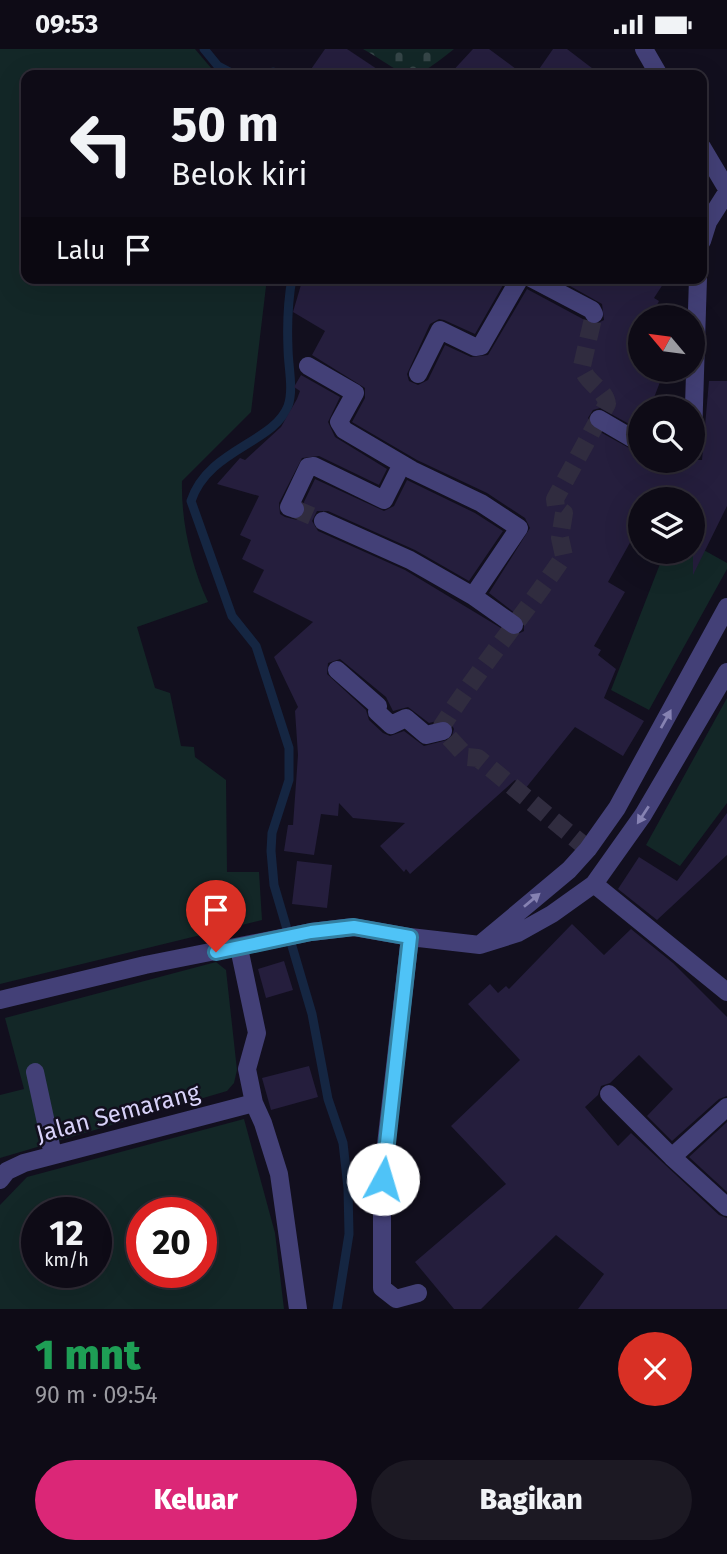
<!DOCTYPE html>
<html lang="id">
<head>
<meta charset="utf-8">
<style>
	:root { --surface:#0e0b16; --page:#1c1923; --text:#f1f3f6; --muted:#9b9ba1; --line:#2e2b35; --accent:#db2777 }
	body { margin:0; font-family:"Fira Sans",sans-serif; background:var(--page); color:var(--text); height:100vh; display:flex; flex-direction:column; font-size:26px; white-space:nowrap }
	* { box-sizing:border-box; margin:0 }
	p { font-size:23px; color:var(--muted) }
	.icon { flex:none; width:38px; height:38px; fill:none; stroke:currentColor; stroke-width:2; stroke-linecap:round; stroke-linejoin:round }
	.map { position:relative; height:1260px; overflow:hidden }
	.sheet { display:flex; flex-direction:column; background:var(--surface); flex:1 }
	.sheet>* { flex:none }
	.hud { position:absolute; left:21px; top:21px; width:686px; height:214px; border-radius:14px; box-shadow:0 7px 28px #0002,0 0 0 2px var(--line); background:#0e0b16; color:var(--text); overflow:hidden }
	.needle { width:46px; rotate:299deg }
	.tools { position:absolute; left:628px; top:256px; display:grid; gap:14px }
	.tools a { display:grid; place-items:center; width:77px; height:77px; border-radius:50%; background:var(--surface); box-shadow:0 7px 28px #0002,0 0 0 2px var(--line); font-size:35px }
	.speed { position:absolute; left:21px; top:1148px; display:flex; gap:14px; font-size:35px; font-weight:700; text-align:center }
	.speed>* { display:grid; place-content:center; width:91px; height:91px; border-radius:50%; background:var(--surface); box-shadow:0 7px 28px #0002,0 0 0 2px var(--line); line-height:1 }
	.speed small { font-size:18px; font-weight:400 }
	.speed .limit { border:10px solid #d22; background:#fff; color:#111 }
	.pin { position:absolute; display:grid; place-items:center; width:60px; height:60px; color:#fff; margin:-72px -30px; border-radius:50% 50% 50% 0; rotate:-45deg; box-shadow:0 0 7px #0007 }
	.pin .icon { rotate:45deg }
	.me { position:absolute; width:77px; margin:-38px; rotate:6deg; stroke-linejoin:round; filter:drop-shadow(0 0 5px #0008) }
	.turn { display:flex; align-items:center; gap:24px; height:147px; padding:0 35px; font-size:32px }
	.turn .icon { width:91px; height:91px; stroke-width:2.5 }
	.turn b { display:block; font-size:49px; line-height:60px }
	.then { display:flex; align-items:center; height:66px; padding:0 35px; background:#0003; gap:14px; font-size:26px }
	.round { display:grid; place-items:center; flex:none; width:74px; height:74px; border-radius:37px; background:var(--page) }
	.headline { display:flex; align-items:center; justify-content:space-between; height:119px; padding:0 35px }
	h1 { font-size:42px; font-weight:800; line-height:52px; color:#1e9e55 }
	.primary-button { display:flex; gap:14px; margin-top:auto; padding:14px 35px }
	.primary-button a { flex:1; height:80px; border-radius:42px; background:var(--accent); color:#fff; font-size:28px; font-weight:800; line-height:80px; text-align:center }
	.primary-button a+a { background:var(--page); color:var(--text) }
	.status { display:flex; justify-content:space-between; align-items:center; height:49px; padding:0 35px; background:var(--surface); direction:ltr }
	.status svg { height:19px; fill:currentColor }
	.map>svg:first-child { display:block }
	.green { fill:#132727; fill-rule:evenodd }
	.cemetery { fill:url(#cemetery-stones) }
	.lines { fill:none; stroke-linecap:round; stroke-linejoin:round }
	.stream { stroke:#152642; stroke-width:9 }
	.building { fill:#251e3d; fill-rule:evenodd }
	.minor-tunnel { stroke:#302c3f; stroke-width:18; stroke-dasharray:18 9; stroke-linecap:butt }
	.minor { stroke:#434077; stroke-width:18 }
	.oneway { fill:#8682b2 }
	.route-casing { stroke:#337fa1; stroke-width:18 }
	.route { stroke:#4fc3f7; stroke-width:12 }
	.labels { text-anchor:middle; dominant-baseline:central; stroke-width:5; stroke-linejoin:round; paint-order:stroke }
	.street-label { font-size:24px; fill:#d8d2f9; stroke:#120f1e }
</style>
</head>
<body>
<div class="status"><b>09:53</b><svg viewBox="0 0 49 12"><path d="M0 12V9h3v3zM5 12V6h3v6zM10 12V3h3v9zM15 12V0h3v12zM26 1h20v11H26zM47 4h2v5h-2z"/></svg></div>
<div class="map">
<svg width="727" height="1260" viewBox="0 0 727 1260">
	<defs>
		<pattern id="cemetery-stones" width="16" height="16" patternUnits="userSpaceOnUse" patternTransform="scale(1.75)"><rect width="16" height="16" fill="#132727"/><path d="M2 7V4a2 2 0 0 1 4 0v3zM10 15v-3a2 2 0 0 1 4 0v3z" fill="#354547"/></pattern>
	</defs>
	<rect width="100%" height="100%" fill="#120f1e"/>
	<path class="green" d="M0,0H195L217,26H26V229H267L251,363L182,432C181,473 191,516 208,553L137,578L155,639L170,644L181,697L194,698L195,708L226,731L227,823H259L262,871L0,935Z
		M693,495L727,514V520L649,661L611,641L665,502H693Z
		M727,649V754L680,817L646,796Z
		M216,913L226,921L237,1021L234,1034L227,1042L0,1109V1046L24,1040L5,969Z
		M244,1070L275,1184L284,1260H0V1156L27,1128ZM37,1164H96V1223H37ZM142,1164H201V1223H142Z"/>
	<path class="cemetery" d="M363,0H454C406,38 413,29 363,0Z"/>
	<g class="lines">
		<path class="stream" d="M204,0L218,17L235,26
			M261,26L273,23L280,26
			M292,229C288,252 287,276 288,299C288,317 294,340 288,357C274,394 208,400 191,452L232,567L256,597L289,699V731L272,784L271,802L274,836L312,965L328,1050L343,1094L348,1139L349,1185L337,1260"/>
	</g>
	<path class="building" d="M325,0H347L386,26H307Z
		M473,0H489L524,26H449Z
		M553,0H567L601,26H535Z
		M303,229H507L475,285L444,271L439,270L430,275L407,325L409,332L418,336L428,331L445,296L471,308L488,306L527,240L594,276L604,271L602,255L556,229H667L654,249L659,252L651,268H640V320H665L650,359H640V381L600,359L593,361L588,369L593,379L640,405V411H702L709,332H727V457L693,526V450H640V495L632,490L608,533L625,543L594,597L601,601L598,606L616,620L604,649L644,672L623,707L575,678L525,740L515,731L410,825L406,820L404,823L380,797L405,774L353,769L339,754L338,767L321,765L314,806L284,802L288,776H293L298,706L295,662L298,658L274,608L313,573L253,543L264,521L242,510L251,491L240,486L259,447L217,435L240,409L245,411L281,378L297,350L300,342L294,338L301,326L340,348L328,373L335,388L387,420L379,436L319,407L302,409L279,454L280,465L285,468L297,471L303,468L306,463L304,453L315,430L384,462L394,457L407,431L475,464L503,482L469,532L415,501L328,462H317L312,472L318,482L405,521L514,587L524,582V571L489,544L530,479L525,469L487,444L417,411L352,373L365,349V339L312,306L325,282L293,263ZM340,610L386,648L393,662L408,658L429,674L441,671L451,674L454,680L451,690L424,697L404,682L390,687L383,684L369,671L366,661L327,625L328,614Z
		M727,764V806L657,871L618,840L639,808L677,832Z
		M297,812L332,816L327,859L292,855Z
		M572,875L604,906L631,880L673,914L727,968V1047L719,1050L672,1092L647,1067L673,1040L639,1006L610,1034L601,1037L598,1046L585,1058L618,1097L631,1084L719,1166L727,1169V1260H578L604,1225L556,1186L481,1260H454L415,1213L506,1135L451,1077L520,1011L468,955L490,935L498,944L506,937L509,940Z
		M284,912L293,941L266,949L258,920Z
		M309,1017L318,1048L271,1061L262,1029Z
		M727,1073V1143L689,1108Z"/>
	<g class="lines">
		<path class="minor-tunnel" d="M295,460L323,472
			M588,800L478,709L467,708L443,682L442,677C480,618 525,565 564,507L560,489L564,464L556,458L555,450L607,355C605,339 585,334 582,317L594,265"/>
		<path class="minor" d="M644,0L659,26
			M702,98L727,140
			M702,192L708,173L727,143
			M531,229L592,261L594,265
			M308,317L355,344L339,373L344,381L412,421L481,454L519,479L473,547L514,576
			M418,325L440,281L475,298L481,297L520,229
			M599,370L640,394
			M693,388L698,229
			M295,460L289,458L308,418L314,417L384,451L402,415
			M323,472L410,511L473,547
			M337,621L378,657L377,663L391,676L406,669L426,686L443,682
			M594,835L727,943
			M410,888L382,1130V1239L396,1250L418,1244
			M483,893L569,821L588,800L617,759L727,558
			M239,899L257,984L247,1020L254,1054L263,1074L279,1125L298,1260
			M0,951L145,916L311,883L353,878L410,888L480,896L518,884L552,865L594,835L643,766L727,623
			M35,1023L53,1106
			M609,1045L672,1108L727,1058
			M672,1108L727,1158
			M0,1131L7,1122L24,1114L254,1054"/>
	</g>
	<defs><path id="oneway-solid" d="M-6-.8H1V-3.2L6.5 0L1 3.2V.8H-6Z" transform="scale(1.75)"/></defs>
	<g class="oneway">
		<use href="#oneway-solid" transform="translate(666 670) rotate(-61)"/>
		<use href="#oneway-solid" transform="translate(643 766) rotate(123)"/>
		<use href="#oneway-solid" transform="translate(532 851) rotate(-40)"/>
	</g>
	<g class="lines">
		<defs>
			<path id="route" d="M216,903L311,883L354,878L410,888L383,1130"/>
		</defs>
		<use href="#route" class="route-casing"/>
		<use href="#route" class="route"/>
	</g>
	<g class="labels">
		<g class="street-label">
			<text transform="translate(118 1064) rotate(-15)">Jalan Semarang</text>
		</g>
	</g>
</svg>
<div class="tools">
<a><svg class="needle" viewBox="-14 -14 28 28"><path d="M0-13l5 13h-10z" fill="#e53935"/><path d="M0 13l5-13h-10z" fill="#9b9ba1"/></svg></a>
<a><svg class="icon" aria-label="search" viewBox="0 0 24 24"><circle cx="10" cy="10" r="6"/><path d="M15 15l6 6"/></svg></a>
<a><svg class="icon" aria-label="layers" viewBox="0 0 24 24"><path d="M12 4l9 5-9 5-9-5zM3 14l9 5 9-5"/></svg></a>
</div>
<div class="speed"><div>12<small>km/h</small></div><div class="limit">20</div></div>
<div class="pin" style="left:216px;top:903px;background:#d93025"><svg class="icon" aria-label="arrive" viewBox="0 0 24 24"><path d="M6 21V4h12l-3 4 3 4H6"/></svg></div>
<svg class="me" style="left:383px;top:1130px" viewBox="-20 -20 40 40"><circle r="19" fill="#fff"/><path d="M0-13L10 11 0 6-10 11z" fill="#4fc3f7"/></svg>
<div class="hud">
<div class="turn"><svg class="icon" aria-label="left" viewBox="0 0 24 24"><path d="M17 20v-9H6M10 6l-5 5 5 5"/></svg><div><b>50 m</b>Belok kiri</div></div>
<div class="then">Lalu<svg class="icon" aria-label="arrive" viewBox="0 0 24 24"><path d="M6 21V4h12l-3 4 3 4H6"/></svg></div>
</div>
</div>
<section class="sheet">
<div class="headline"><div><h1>1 mnt</h1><p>90 m · 09:54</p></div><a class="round" style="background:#d93025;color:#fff"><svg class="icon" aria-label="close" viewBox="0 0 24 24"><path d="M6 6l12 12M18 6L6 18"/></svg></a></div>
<div class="primary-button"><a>Keluar</a><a>Bagikan</a></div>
</section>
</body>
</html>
